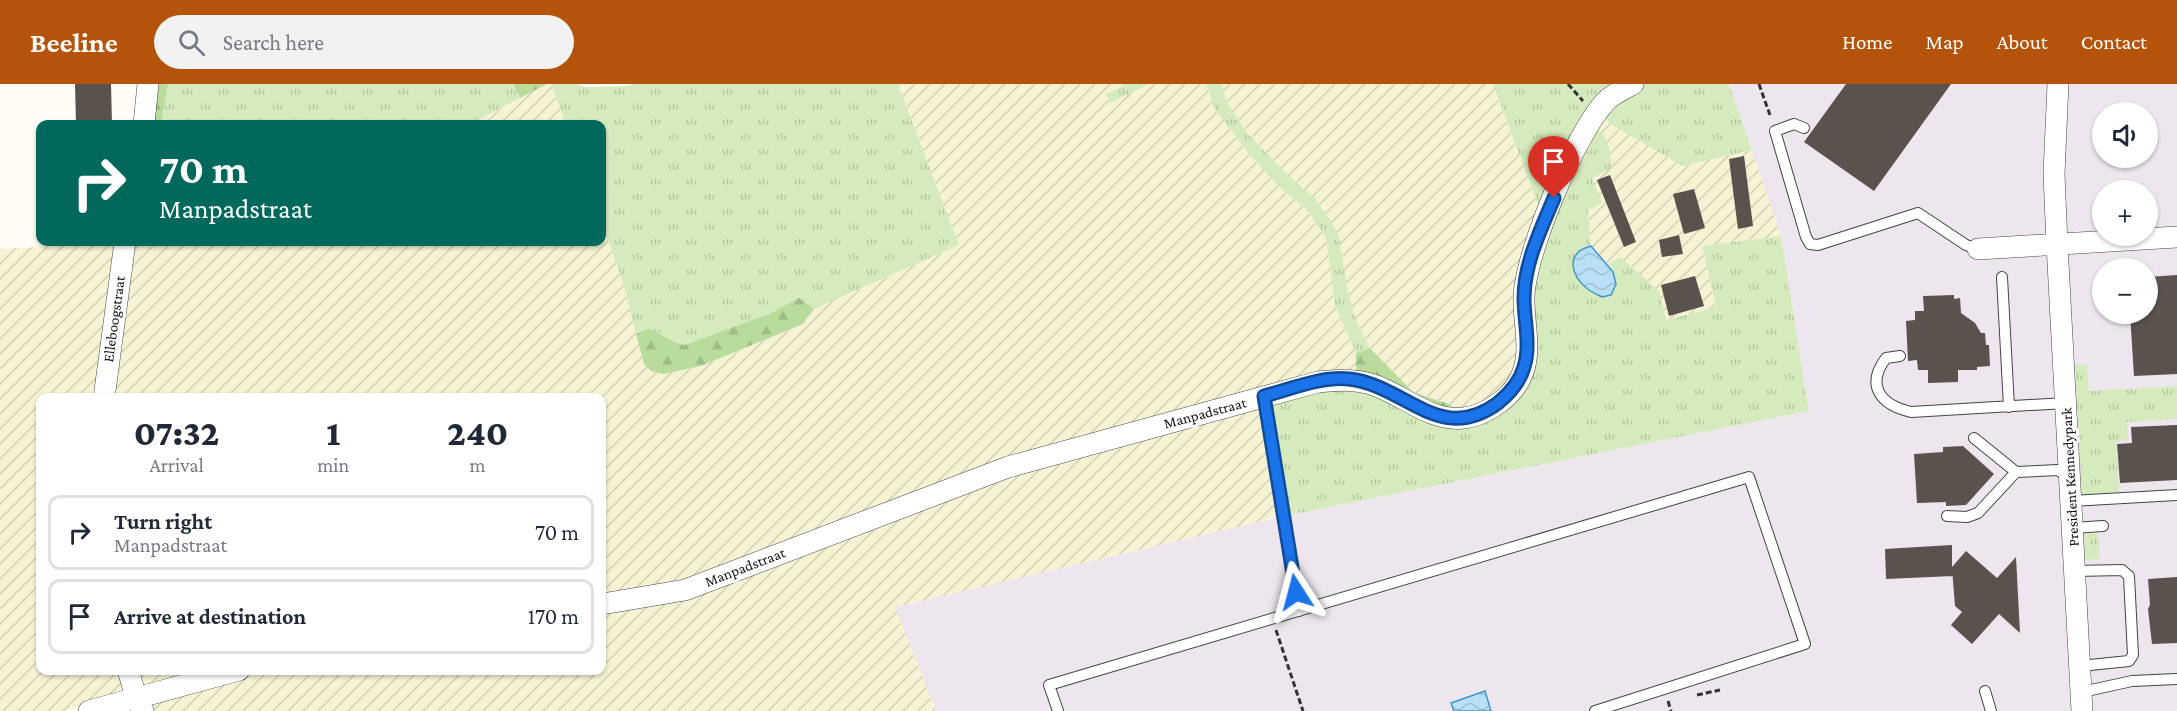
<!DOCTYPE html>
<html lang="en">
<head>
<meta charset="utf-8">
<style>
	:root { --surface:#fff; --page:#f2f2f3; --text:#1f2937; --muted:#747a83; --line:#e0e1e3; --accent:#b45309 }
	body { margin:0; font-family:"Crimson Pro",serif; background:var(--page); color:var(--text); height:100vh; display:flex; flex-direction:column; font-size:22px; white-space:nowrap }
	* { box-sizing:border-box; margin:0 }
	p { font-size:20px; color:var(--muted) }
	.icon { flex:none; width:33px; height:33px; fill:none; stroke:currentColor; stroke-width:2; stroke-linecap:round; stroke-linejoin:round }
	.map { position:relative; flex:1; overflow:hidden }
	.side { position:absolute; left:36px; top:309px; width:570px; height:282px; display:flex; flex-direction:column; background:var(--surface); border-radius:12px; box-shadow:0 2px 4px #0004 }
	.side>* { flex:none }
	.guide { position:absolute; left:36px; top:36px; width:570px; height:126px; border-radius:12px; box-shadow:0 2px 4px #0004; background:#00695c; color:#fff; overflow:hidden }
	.buttons { position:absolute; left:2092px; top:18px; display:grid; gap:12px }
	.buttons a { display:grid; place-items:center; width:66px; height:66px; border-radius:50%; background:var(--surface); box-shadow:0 2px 4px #0004; font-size:30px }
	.pin { position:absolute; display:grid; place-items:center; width:51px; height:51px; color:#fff; margin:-62px -26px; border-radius:50% 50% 50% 0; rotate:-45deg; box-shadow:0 0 6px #0007 }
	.pin .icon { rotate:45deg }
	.me { position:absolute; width:66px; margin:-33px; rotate:351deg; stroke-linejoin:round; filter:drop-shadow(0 0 4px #0008) }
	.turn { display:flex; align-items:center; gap:21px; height:126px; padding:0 24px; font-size:27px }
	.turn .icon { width:78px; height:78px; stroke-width:2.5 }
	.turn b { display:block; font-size:42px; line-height:51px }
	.eta { display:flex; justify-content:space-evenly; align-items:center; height:102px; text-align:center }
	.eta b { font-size:36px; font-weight:800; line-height:42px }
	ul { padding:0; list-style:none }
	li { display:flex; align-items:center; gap:18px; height:75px; margin:0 12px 9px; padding:0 12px; border:3px solid var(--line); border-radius:12px }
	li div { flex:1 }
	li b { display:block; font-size:22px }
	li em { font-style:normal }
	header { display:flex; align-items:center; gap:36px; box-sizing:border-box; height:84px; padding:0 30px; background:var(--accent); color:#fff }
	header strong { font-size:28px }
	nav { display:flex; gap:33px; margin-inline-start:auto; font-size:21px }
	.search { width:420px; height:54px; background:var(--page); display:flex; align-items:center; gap:15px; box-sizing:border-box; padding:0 21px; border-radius:33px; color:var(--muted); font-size:22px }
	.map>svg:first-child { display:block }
	.industrial { fill:#eee6ef; fill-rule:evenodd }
	.farmland { fill:url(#farmland-furrows) }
	.grass { fill:url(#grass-tufts) }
	.forest { fill:url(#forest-firs) }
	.water { fill:url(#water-waves); stroke:#3f96cf; stroke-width:1.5 }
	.building { fill:#5a524d }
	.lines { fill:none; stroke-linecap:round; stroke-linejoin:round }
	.lane-casing { stroke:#444; stroke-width:12 }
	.street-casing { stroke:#444; stroke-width:22 }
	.path { stroke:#333; stroke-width:3; stroke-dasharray:6 3; stroke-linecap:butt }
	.lane { stroke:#fff; stroke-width:10 }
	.street { stroke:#fff; stroke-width:21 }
	.route-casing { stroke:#114b97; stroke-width:15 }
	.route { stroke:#1a73e8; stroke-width:10 }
	.labels { text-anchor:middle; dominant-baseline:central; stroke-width:6; stroke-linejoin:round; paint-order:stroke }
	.street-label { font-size:15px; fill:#111; stroke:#fff }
</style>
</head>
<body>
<header>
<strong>Beeline</strong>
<div class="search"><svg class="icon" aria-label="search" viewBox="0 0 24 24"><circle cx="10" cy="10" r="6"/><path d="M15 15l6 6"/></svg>Search here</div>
<nav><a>Home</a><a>Map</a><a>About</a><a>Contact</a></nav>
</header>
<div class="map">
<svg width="2177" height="627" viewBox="0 0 2177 627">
	<defs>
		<pattern id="farmland-furrows" width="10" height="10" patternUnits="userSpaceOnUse" patternTransform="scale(1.5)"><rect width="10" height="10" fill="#f6f3d4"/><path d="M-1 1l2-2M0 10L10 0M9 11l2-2" fill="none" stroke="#d2cfb5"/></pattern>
		<pattern id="grass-tufts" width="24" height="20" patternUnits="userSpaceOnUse" patternTransform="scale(1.5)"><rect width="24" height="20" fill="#d5ebbd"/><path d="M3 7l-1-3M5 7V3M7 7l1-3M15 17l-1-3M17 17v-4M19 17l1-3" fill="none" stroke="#b6c8a1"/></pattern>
		<pattern id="forest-firs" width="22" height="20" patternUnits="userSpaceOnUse" patternTransform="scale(1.5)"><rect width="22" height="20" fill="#b9dc9c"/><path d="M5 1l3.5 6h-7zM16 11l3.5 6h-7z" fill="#9ebc85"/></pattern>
		<pattern id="water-waves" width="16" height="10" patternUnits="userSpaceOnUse" patternTransform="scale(1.5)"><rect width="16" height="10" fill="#b9e0f7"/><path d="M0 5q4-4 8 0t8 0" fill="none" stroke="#9ebfd3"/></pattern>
	</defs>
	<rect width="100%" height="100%" fill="#fffdf5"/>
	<path class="industrial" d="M1729,0H2177V627H936L894,523L1284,432L1809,327L1781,152ZM2103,28H2148V74H2103ZM2103,106H2148V152H2103ZM2103,184H2148V230H2103Z"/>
	<path class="farmland" d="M547,0H551L566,40H471Z
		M898,0H1127L1106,10L1110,19L1149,0H1206L1215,26L1249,70L1279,103L1307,126L1326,154L1335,222L1356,269V289L1336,288L682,496L602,517V314H111L133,158H602V138L624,202L644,280L663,290L701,282L803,240L814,225L959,161Z
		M1222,0H1493L1540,126L1520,275L1506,302L1475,323L1450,327L1452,321L1413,308L1402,297L1370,264L1355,234L1314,113L1288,91L1248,50L1226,16Z
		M1602,31L1683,82L1752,66L1781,152L1702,163L1716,223L1666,236L1620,173L1606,181L1600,175L1598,169L1591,162L1588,126L1602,118L1591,94L1592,48Z
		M118,159L98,313L40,314V586L121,587L123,594L121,604L113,611L65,627H0V165Z
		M1265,318L1284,432L895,523L936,627H144L136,613L273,587L602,586V522L685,506L1008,383Z
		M136,587H213L150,602L141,598Z"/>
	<path class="grass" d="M168,0H513L520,14L471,40H161Z
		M551,0H577L585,3L626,2L633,0H898L959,161L814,225L799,215L769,230L684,261C672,258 661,249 649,244L636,250L624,202L602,138V40H566Z
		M1127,0H1149L1110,19L1106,10Z
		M1206,0H1222L1226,16L1248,50L1288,91L1314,113L1331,137L1339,154L1348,208L1355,234L1370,264L1356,269L1335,222L1326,154L1307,126L1279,103L1249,70L1215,26Z
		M1493,0H1614L1540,126Z
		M1643,0H1729L1752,66L1683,82L1612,41L1602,31Z
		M1598,46C1610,54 1610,71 1612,84L1592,94L1602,119L1588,126L1591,162L1581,165L1589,207L1602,213L1611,211L1613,188L1606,181L1620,173L1659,207L1666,236L1716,223L1702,162L1781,152L1809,327L1284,432L1265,318L1351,301L1438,337L1520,304L1530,215L1538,169L1592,48Z
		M2075,281H2087L2089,307L2177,302V335L2127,338L2128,355L2116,357L2119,408L2082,411Z
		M2098,449L2100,475L2086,476L2084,450Z"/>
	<path class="forest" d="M154,0H168L161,40H150Z
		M513,0H547L520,14Z
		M799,214L814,225L803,240L701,282L663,290L651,287L644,280L636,250L649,244C661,249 671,258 684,261L769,230Z
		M1370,264L1413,308L1452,321L1450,327L1356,289V269Z"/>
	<path class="water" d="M1591,162L1613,188L1616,200L1611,211L1602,213C1598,211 1593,209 1589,206C1571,193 1564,169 1591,162Z
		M1485,607L1491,627H1454L1451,619Z"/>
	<path class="building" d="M75,0H111L112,40H76Z
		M1846,0H1951L1874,107L1804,58Z
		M1744,72L1753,142L1738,145L1729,75Z
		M1610,91L1636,158L1624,163L1597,96Z
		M1694,105L1705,144L1684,150L1673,110Z
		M1679,151L1683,170L1662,173L1659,156Z
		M2177,191V290L2134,292L2130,230H2148V193Z
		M1695,192L1704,222L1669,232L1661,201Z
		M1954,211V215L1960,214L1961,229L1975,239L1981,249H1985L1986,261H1989L1990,282L1977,283V286H1958V298L1928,299V286H1918L1917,276L1908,277L1906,237L1915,236V227H1924L1923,212Z
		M2177,341V396L2120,399L2117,360L2132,359L2131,343Z
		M1963,362L1994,390L1966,421L1946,422V418L1917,419L1914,370L1943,368V363Z
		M1952,461V483L1966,467L1997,494L2016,473L2020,549L1999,530L1972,560L1951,541L1962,528L1955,522L1952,484L1953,492L1886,495L1885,465Z
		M2177,493V559L2152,560L2148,525L2150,521L2148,495Z"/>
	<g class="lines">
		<defs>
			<path id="lane" d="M1804,44L1794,40L1775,47L1806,153L1810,160L1818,161L1918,129L1966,161L1978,165
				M2002,193L2009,323
				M1900,272L1886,274C1865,302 1881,321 1911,328L2066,319
				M1264,312L1299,527
				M1974,354L2016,388
				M2071,417L2177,411
				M1947,432L1967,433L1978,429L2016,388L2058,386L2069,394
				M2073,444L2103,442
				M2075,487L2122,486L2129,492L2133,571L2129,577L2080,582
				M1985,607L1991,627
				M2082,608L2132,597L2177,595
				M1058,627L1049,601L1749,393L1805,560L1595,627"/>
			<path id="street" d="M2058,0L2054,90L2057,160L2082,627
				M144,40L148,0
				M1978,165L2177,153
				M104,314L125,158
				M602,520L685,506L1008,383L1318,298C1337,296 1353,295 1371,300C1403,310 1429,338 1464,334C1484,332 1509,315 1519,297C1534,270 1523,241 1524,212C1526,167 1575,50 1606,17C1613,10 1624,5 1633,0
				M128,586L136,613L143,627
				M89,627L239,586"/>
		</defs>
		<use href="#lane" class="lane-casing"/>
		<use href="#street" class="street-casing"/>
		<path class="path" d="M1568,0L1583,17
			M1759,0L1771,34
			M1276,546L1303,627
			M1697,611L1720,606
			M1668,617L1671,627"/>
		<use href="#lane" class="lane"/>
		<use href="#street" class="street"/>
	</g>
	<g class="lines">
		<defs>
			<path id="route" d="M1296,508L1264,312C1291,305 1322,292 1349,295C1405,301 1440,362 1498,319C1510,309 1520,298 1524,283C1531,261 1524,237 1524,214C1524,180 1541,145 1554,114"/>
		</defs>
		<use href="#route" class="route-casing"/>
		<use href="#route" class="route"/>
	</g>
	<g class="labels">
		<g class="street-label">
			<text transform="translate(114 235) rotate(-82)">Elleboogstraat</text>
			<text transform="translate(1205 329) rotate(-15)">Manpadstraat</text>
			<text transform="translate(2070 393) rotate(-93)">President Kennedypark</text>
			<text transform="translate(745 483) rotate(-21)">Manpadstraat</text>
		</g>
	</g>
</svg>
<div class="buttons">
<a><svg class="icon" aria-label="sound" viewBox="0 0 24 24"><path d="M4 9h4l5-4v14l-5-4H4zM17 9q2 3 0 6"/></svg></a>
<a>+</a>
<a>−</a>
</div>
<div class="pin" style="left:1554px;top:114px;background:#d93025"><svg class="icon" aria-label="arrive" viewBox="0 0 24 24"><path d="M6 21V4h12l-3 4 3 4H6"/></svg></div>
<svg class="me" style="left:1296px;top:508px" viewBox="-20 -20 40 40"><path d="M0-17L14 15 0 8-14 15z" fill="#1a73e8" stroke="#fff" stroke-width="4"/></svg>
<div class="guide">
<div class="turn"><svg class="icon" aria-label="right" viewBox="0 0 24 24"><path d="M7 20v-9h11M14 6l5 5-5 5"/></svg><div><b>70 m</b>Manpadstraat</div></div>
</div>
<section class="side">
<div class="eta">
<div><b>07:32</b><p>Arrival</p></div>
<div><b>1</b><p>min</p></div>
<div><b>240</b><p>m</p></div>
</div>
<ul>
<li><svg class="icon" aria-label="right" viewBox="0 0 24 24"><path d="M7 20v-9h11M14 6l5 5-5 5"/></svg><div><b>Turn right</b><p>Manpadstraat</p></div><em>70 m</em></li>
<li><svg class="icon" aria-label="arrive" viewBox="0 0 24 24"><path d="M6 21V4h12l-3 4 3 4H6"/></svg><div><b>Arrive at destination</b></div><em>170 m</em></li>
</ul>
</section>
</div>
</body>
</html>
